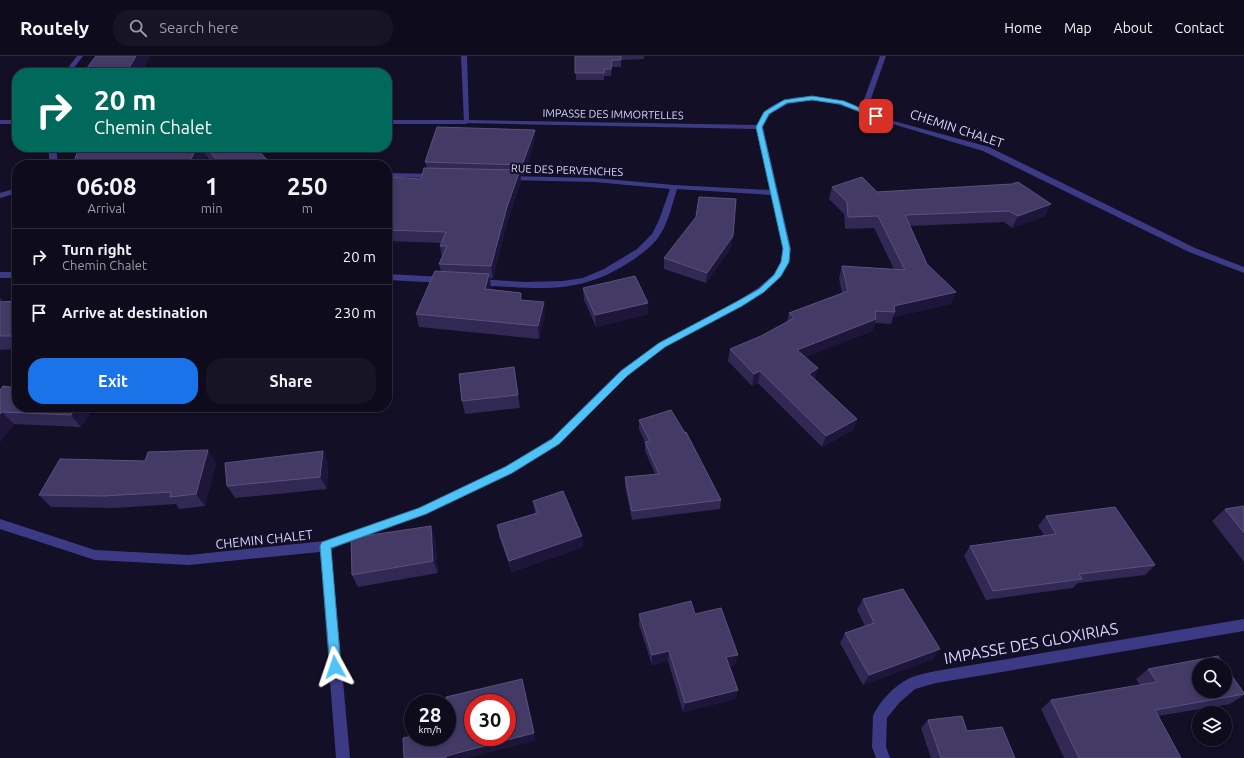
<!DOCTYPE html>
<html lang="en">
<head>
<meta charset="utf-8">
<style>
	:root { --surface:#0e0b1c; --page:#171425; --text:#f1f3f6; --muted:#9b9ba3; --line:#2e2b3b; --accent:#1a73e8 }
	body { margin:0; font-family:Ubuntu,sans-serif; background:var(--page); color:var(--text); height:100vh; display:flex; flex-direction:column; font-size:15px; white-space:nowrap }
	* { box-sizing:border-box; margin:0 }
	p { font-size:13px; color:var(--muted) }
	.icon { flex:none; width:22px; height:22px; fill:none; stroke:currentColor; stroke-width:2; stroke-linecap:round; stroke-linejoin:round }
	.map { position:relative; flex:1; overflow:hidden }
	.details { position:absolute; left:12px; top:104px; width:380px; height:252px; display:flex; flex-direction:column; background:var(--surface); border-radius:16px; box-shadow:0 2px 6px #0003,0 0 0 1px var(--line) }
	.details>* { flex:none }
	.banner { position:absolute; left:12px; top:12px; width:380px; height:84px; border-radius:16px; box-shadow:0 2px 6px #0003,0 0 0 1px var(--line); background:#00695c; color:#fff; overflow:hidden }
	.buttons { position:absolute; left:1192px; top:602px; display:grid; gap:8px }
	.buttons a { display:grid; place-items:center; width:40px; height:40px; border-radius:50%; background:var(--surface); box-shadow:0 2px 6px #0003,0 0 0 1px var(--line); font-size:20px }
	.speed { position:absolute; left:404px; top:638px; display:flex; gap:8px; font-size:20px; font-weight:700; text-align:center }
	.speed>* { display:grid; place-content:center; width:52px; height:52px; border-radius:50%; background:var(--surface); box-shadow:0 2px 6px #0003,0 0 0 1px var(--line); line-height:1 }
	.speed small { font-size:10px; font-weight:400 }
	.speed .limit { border:6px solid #d22; background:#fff; color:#111 }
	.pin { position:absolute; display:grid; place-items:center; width:34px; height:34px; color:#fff; margin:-17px; border-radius:8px; box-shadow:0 2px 6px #0006 }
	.me { position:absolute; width:44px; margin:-22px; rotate:355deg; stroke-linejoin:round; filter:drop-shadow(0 0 3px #0008) }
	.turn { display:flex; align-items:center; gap:14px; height:84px; padding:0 16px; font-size:18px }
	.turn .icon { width:52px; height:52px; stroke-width:2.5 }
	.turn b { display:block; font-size:28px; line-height:34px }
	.eta { display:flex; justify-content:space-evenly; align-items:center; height:68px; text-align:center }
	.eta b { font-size:24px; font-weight:600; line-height:28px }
	.action { display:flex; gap:8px; margin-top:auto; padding:8px 16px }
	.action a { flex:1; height:46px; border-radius:16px; background:var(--accent); color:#fff; font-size:16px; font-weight:600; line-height:46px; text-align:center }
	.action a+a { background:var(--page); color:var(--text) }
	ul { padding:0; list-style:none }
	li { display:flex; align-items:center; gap:12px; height:56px; padding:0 16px; border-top:1px solid var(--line) }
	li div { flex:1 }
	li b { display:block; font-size:15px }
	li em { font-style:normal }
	header { display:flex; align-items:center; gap:24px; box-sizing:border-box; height:56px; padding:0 20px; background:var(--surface); border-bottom:1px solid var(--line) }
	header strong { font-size:19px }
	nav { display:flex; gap:22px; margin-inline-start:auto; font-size:14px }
	.search { width:280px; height:36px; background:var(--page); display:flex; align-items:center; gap:10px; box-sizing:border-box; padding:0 14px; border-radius:16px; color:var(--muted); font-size:15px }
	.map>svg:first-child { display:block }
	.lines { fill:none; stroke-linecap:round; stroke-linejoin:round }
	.service { fill:#3d3a85; fill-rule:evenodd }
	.minor { fill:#3d3a85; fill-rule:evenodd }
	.wall { fill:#312854 }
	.shaded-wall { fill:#1d163a }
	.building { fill:#433a66; stroke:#5a527e; fill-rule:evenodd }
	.route { fill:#4fc3f7; stroke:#337fa1 }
	.labels { text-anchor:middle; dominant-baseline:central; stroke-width:4; stroke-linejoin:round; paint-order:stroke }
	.far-street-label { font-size:11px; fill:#d9d4ff; stroke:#130f26 }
	.street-label { font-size:13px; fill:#d9d4ff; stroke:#130f26 }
	.near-street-label { font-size:16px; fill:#d9d4ff; stroke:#130f26 }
</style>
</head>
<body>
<header>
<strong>Routely</strong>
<div class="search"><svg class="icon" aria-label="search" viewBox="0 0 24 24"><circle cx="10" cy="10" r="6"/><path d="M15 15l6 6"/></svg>Search here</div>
<nav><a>Home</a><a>Map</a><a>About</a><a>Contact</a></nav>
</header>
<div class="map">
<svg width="1244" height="702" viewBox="0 0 1244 702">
	<rect width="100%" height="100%" fill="#130f26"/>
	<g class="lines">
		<path class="service" d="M387,64H466L470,66L466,68H387Z"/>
		<path class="minor" d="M77,0H83L70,17H64Z
			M461,0H467L469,64L757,69C759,65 761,59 765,55C791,32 832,41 861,52L880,0H886L867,54L890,64L989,91L1195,192L1244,211V217L1189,196L983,95L886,66L840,49L812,44L788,48L770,58L763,71L791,193L789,206L780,222L764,236L742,250L665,291L627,320L560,388L513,417L427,458L331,493L350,702H336L320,496L189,509L95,504L0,473V463L95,494L189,499L325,485L419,452L505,411L552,382L621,314L659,287L736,246L758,232L774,218L781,206L783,193L771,139L677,133C672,149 668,168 658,182C650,192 639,200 628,207C589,232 557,234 511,231C500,230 486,231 475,228L474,226L475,224L478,223L526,226L563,225L583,222L604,213L637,193L652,178L659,164L670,133L595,126L507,124L503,122L504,120L595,122L674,129L770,134L756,73L464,67Z
			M0,64H17V68H0Z
			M48,91H56L58,109H50Z
			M387,117L435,118L439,120L435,122L387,121Z
			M17,132V137L0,142V137Z
			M0,216H17V222H0Z
			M387,218L444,221L448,224L444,227L387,224Z
			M1244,563V575L936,627L915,633L899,647L887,662L886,691L890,702H876L872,691L873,660C879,646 894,630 908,623C916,619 927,617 936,615Z"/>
	</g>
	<path class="wall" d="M575,0H644V3L621,4V11H612L611,20H604V24H576Z
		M535,84L524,119H520L521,126L508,163L493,222H490L491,231L490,233L521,237L522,244L545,259L539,283L419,271L416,258L441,216L439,208L442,201L440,190L441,187L387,185V124L421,123L427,112L425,106Z
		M79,91H255L272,109H215L206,100L202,109H73Z
		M832,131L877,136L1045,160L1012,172L1004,166L910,170L927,208L951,248L893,261L891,268L875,267L872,275L805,301L815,323L857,363L853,374L822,391L758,327L752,330L728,305L730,293L761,280L787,266L789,257L842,237L839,222L842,210L894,213L874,172L845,173L844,158L829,143Z
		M732,190L706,227L664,213V202Z
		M583,232L648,247V258L596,271L584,244Z
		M0,242L3,246L17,245V293L0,294Z
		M514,311L520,352L465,358L462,345Z
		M0,334L94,351L81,371L14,368L0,386Z
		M270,351H313V352L272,355Z
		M639,364L685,377L721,444L720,453L632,464L625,430V421L655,418L645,395V386L639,373Z
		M323,395L328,408L327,433L235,442L227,430Z
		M216,407L205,450L179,453L176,448L115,452L51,451L39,439Z
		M533,445L582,480L583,491L512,516L499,481L497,469L535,457Z
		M1244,450V506L1212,465L1225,453Z
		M1046,460L1155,509L1145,519L1078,527L1073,532L986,544L964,500L970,490L1044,479L1038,470Z
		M435,482L438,517L358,531L352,519Z
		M863,543L933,603L863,629L840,587L845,577L865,570L857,554Z
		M639,558H695L735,609L730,610L738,634L735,643L683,656L668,605L652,609L639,569Z
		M1148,613L1244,639L1230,648L1158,660L1181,702H1064L1041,653L1051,644L1140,629L1136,623Z
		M928,664L967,675L1015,702H931L921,672Z"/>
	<path class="shaded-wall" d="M136,0H151L141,17H126Z
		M535,74V84L524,119L522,109Z
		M197,91H202L206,100L202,109H188Z
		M520,114L521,126L508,163L493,222L491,210L507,151Z
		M1051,148L1045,160L1012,172L1018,160Z
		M733,180L732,190L706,227L707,217Z
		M489,218L491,231L487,246L485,233Z
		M956,236L951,248L893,261L895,256L894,250Z
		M521,237L522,250L520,244Z
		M544,246L545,259L539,283L538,270Z
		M648,247V258L596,271L595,259Z
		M876,263L872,275L794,306L797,294Z
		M15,275L17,278V287L11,280Z
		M818,312L815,324L809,318Z
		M760,315L758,327L752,330L754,318Z
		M76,351H94L81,371L71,359Z
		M2,356L14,368L0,386V358Z
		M857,363L853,374L822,391L826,380Z
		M208,394L216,407L205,450L196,438Z
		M323,395L328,408L327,433L320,421Z
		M431,470L435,482L438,517L433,505Z
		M582,480L583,491L512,516L509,505Z
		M940,593L933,603L863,629L869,619Z
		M669,595L668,605L652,609V599Z
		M738,599L735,609L724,611L726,601Z
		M524,631L536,685L468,702H446V700Z
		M738,634L735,643L683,656L685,647Z"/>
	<path class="building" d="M96,0H136L126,17H83Z
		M575,0H621V4H612L611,13H604V17H575Z
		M437,71L535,74L522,109L425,106Z
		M79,91H197L188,109H73Z
		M205,91H255L272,109H222Z
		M424,112L520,114L507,151L491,210L439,208L447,190H440L446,176L387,174V124L388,121L421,123Z
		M862,121L877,136L1012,128L1018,126L1051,148L1018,160L1009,155L905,159L927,208L956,236L894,250L895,256L875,255L876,263L797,294L818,312L809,318L857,363L826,380L760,315L754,318L730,293L761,280L794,262L789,257L848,235L842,210L905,214L878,160L848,161L847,146L832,131Z
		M699,141L736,143L733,180L707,217L664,202L696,161Z
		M435,215L489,218L485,233L521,237L520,244L544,246L538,270L416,258Z
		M635,220L648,247L595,259L583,232Z
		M17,245V275H15L11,280H0V246Z
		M514,311L518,339L462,345L459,318Z
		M3,330L17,332V351H76L71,359L2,356L0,358V334Z
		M671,354L685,377L686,376L721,444L632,455L625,421L659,418L645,386L650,385L639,364Z
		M208,394L196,438L170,441L171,436L104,440L39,439L60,403L145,405L148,396Z
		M323,395L320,421L227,430L225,407Z
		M563,435L582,480L509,505L497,469L538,457L533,445Z
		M1244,450V477L1225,453Z
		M1115,451L1155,509L1079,518L1082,523L993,535L970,490L1056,478L1046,460Z
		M431,470L433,505L352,519L351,482Z
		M903,533L940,593L869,619L845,577L874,567L863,543Z
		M691,545L695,558L721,552L738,599L726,601L738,634L685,647L669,595L652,599L639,558Z
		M1218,600L1224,609H1199V635H1225V610L1244,637V638L1155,654L1181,702H1079L1051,644L1157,626L1148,613Z
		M522,623L534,677L446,700V702H404L403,682L413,680V681H447V672L450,671L446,641ZM473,647H507V681H473Z
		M962,660L967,675L1002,671L1015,702H941L928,664Z"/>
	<path class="route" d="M812,40L844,45L879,60L876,62L840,48L812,44L787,47L769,58L762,71L790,193L789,206L781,220L764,236L742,250L665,291L627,320L559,388L512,417L426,458L331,492L341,611L339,615L335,617L331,615L330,611L320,490L322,486L419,452L505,411L552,383L621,315L659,287L736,246L759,233L774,219L781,206L783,193L756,71L764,56L784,44Z"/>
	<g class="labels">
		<g class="far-street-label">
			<text transform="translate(613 58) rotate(1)">IMPASSE DES IMMORTELLES</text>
			<text transform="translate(567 114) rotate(2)">RUE DES PERVENCHES</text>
		</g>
		<g class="street-label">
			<text transform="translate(957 72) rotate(18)">CHEMIN CHALET</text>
			<text transform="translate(264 483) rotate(-6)">CHEMIN CHALET</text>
		</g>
		<g class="near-street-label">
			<text transform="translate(1031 587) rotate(-10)">IMPASSE DES GLOXIRIAS</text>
		</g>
	</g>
</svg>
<div class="buttons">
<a><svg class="icon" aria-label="search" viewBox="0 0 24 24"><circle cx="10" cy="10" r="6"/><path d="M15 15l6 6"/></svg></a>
<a><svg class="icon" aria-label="layers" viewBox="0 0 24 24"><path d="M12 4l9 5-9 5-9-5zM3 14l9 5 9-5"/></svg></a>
</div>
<div class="speed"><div>28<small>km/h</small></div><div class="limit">30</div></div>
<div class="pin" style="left:876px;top:60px;background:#d93025"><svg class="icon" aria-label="arrive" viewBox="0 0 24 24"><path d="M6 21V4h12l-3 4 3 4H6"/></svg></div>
<svg class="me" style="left:335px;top:611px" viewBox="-20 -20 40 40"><path d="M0-17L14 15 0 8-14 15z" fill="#4fc3f7" stroke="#fff" stroke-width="4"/></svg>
<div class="banner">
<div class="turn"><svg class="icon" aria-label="right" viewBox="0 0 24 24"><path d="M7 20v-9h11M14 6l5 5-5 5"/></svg><div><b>20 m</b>Chemin Chalet</div></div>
</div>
<section class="details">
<div class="eta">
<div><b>06:08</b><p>Arrival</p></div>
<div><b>1</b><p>min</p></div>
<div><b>250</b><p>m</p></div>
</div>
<ul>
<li><svg class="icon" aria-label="right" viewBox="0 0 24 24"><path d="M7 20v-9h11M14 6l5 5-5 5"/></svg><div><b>Turn right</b><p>Chemin Chalet</p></div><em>20 m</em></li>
<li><svg class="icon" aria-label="arrive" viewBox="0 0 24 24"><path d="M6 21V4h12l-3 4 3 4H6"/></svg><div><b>Arrive at destination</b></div><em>230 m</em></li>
</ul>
<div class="action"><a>Exit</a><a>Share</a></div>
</section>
</div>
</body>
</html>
